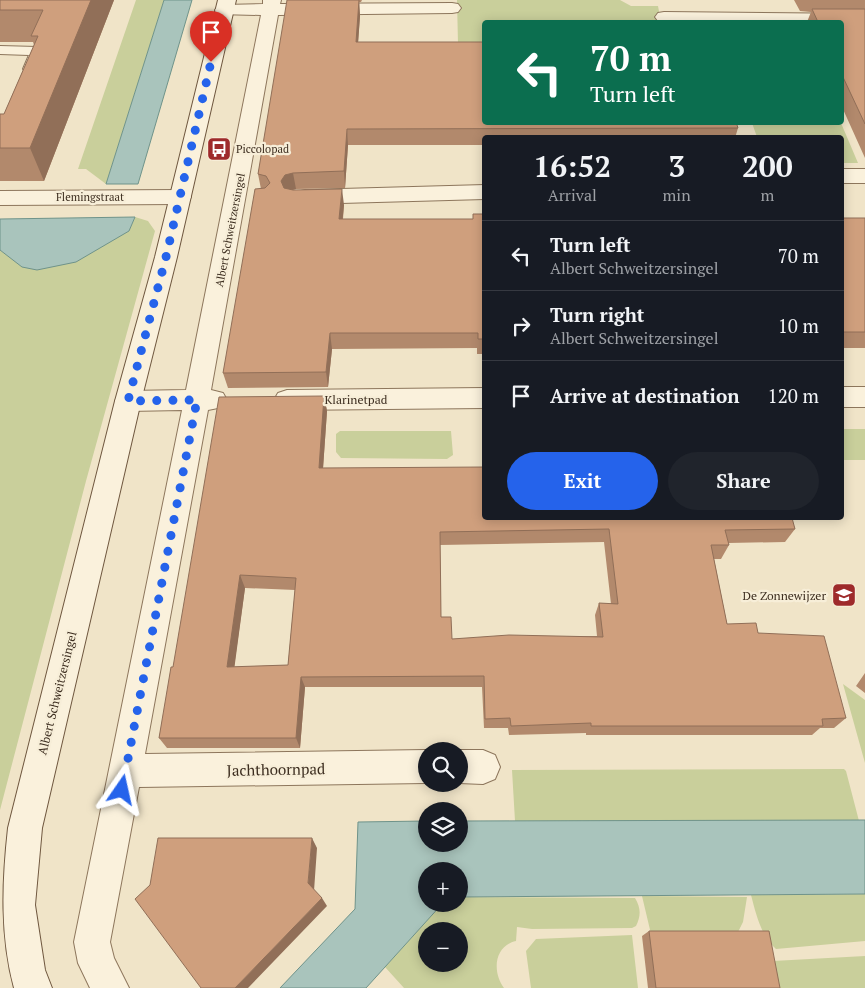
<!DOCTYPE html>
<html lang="en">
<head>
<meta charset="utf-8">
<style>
	:root { --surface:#171b24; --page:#20242c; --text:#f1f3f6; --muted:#9ea1a6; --line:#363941; --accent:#2563eb }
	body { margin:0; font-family:"PT Serif",serif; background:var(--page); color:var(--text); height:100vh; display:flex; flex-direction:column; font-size:19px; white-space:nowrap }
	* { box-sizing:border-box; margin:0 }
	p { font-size:16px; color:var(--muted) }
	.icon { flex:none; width:28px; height:28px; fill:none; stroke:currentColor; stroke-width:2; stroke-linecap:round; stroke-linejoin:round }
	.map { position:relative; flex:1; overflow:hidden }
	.panel { position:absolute; left:482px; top:135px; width:362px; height:385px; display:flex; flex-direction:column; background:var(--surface); border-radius:5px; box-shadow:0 2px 12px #0003 }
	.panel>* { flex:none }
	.guide { position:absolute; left:482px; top:20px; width:362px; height:105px; border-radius:5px; box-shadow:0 2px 12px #0003; background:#0b6e4f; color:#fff; overflow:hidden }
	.buttons { position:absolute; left:418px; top:742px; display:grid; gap:10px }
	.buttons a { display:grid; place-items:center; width:50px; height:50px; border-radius:50%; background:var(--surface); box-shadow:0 2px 12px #0003; font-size:25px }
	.pin { position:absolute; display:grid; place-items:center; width:42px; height:42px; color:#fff; margin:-51px -21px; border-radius:50% 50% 50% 0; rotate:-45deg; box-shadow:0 0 5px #0007 }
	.pin .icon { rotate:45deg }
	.me { position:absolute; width:55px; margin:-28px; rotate:11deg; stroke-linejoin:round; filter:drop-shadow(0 0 4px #0008) }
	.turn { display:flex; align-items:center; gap:18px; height:105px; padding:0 25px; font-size:22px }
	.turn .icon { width:65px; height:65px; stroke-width:2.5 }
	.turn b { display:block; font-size:35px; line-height:42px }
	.eta { display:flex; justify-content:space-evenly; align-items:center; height:85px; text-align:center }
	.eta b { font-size:30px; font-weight:600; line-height:35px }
	.primary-button { display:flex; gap:10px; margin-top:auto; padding:10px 25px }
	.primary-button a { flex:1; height:58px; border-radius:30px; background:var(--accent); color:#fff; font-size:20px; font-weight:600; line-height:58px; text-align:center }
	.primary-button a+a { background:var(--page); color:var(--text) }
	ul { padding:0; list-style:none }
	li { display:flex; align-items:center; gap:15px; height:70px; padding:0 25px; border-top:1px solid var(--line) }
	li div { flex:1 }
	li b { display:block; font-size:19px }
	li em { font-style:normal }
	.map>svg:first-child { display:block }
	.green { fill:#c9cf9b; fill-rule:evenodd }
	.water { fill:#a9c4bc; stroke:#6f938a }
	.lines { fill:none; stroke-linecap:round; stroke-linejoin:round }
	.lane-casing { stroke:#8d765c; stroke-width:2 }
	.street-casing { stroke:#8d765c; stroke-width:2 }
	.secondary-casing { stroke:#6f573f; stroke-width:2 }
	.lane { fill:#faf1dc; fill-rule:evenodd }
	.street { fill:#faf1dc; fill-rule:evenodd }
	.secondary { fill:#faf1dc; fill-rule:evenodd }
	.wall { fill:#b2896c; fill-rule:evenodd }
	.shaded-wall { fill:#916f58 }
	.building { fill:#cf9f7d; stroke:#916f58; fill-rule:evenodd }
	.route { stroke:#2563eb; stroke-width:9; stroke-dasharray:0 16.2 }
	.labels { text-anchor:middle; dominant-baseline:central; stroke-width:4.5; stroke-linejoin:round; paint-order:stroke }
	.far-poi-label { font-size:11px; fill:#3d2e20; stroke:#f7eed8; text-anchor:start }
	.far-street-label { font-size:11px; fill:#3d2e20; stroke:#f7eed8 }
	.street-label { font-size:12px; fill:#3d2e20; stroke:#f7eed8 }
	.poi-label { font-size:12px; fill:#3d2e20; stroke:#f7eed8; text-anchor:end }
	.near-street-label { font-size:15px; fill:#3d2e20; stroke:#f7eed8 }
</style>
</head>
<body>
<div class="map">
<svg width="865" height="988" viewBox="0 0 865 988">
	<rect width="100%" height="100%" fill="#f0e4c8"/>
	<path class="green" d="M136,0H164L106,184L86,169H78Z
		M457,0H620L631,6H658L661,22H485V44H458Z
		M752,123H841L858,163H843L842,138L757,137Z
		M135,217L148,221L155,231L86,481L0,810V250L22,266L129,231Z
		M865,429V460H843V429Z
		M340,431H451L453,455L447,459L341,458L336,452V434Z
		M843,684L865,700V763Z
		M844,769L846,771L859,821H515L512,770Z
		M865,894V941L776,949C761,936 756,914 751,895Z
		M642,896L747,897L743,922L736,936L651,934Z
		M459,897L635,898C641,908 641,916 636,926L632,928L532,929L517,927L516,941C494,946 492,972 504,988H404L385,967L442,904H459ZM426,931H459V964H426Z
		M632,935L638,988H531L526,951L536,939Z
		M865,956V988H778L773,961Z"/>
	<path class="water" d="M164,0H192L138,184H106Z
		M135,217L129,231L76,262L37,270L22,267L0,250V219Z
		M865,820V894L459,897V871H426V904H442L366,988H280L355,909L358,822L426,821V844H459V821Z"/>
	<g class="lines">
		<defs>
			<path id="lane" d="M0,46L37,47L43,51L35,69L29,73L23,69L29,55L0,54Z"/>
			<path id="street" d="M263,0H281L280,4L452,3L458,4L461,8L458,12L452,13L278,15L211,390L223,393L227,400L223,407L208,410L145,754L426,750L428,751H426V783L139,787L110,942L114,958L129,988H90L78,963L74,942L182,410L128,411L119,408L115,401L119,394L128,391L186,390L261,15L218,14L215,10L218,6L224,5L263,4Z
				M664,12L865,14V24L658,21L655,17L658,13Z
				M842,169H865V183H842Z
				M485,185V199L305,204L297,202L294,197L297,192L305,190Z
				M180,190L188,192L191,197L188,202L180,204L0,205V191Z
				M842,387H865V407H842Z
				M485,388V408L287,410L278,407L274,400L278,393L287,390Z
				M459,750H483L495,755L500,767L495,779L483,784L459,783V751H457Z"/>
			<path id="secondary" d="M218,0H236L177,257L141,401L42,828L35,905L45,970L52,988H14C0,936 2,882 8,828L115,401L155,257Z"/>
		</defs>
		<use href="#lane" class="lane-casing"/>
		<use href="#street" class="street-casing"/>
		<use href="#secondary" class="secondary-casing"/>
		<use href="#lane" class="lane"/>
		<use href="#street" class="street"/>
		<use href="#secondary" class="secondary"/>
	</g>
	<path class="wall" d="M0,0H114L44,181H0V114H4L34,45L33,42H0Z
		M291,0H362L361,2H359L360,16L358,42L738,128L735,138H485V145H348L345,188L296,189L292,190L344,205L343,219H473L485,214V354H477V348L332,349L328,387L228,388L223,373L261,189L258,174Z
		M794,0H865V158L842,107V22H807L811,12L800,11Z
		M842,218H865V348H842Z
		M324,396L327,411L323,468L795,529L785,542L728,543L729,545L721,559H714L727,624L758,633L846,718L834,728H820L812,735H586V733L509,735L508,728H484L482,687H305L300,748H167L159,738L173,667ZM604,542L611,604L599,603L595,615L597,636L452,639L441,617L440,545ZM245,588L295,590L288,665L234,667Z
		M865,673V693L856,686Z
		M649,931L780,988H648L642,936Z"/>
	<path class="shaded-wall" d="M91,0H114L44,181L30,148Z
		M359,0L360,16L357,58L356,42Z
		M347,129L348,145L345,188L344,171Z
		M293,173L296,189L288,191L283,197L281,181L285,175Z
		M342,189L344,205L341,235L339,219Z
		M330,333L332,349L328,387L326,372Z
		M324,396L327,411L322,483L319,468Z
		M240,575L245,588L233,678L227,667Z
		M301,677L305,687L300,748L296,738Z
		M312,838L317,848L314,891L308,883Z
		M322,898L327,906L248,988H235Z"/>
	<path class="building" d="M0,0H91L30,148H0V114H4L38,36H31L43,10H0Z
		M287,0H359L356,42H485V122H736L738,128L347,129L344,171L293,173L285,175L281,181L284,188L293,190L342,189L339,219H473V214H485V339H478V333H330L326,372L223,373L255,189L265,188L270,183L266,176L258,174Z
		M812,9H865V124L842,75V22H818Z
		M842,218H865V332H842Z
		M324,396L319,468L485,467V518H792L795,529L725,530L729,545H711L727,624L756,623L758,633L824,636L846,718L822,719L823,726H591V723L511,726L510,718L485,719L484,676L301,677L296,738H159L171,667H173L219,397ZM609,529L618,604L599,603L603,637L509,635L452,639L451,617H441L440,532ZM240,575L296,578L288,665L227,667Z
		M158,838H312L308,883L322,898L235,988H201L135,899L150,885Z
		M649,931H769L780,988H656Z"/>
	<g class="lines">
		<path class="route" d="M122,790L197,400L128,401L166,257L211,62"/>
	</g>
	<defs>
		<symbol id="bus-square" viewBox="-11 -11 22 22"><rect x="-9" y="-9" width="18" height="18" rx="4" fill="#9e2a2b" stroke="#f7eed8"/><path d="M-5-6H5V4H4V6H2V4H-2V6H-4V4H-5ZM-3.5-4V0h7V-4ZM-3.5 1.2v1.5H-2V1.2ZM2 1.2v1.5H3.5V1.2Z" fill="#fff"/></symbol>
		<symbol id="school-square" viewBox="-11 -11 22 22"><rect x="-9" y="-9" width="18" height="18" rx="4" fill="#9e2a2b" stroke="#f7eed8"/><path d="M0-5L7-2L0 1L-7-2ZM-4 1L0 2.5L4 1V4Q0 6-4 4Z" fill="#fff"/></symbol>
	</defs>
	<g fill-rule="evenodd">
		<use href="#bus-square" x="205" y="135" width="28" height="28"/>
		<use href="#school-square" x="830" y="581" width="28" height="28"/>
	</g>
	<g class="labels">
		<g class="far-poi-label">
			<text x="236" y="149">Piccolopad</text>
		</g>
		<g class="far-street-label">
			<text x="90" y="197">Flemingstraat</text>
			<text transform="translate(230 230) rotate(-79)">Albert Schweitzersingel</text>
		</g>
		<g class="street-label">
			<text x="356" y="399">Klarinetpad</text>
			<text transform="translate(57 693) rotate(-76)">Albert Schweitzersingel</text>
		</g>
		<g class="poi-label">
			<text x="826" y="595">De Zonnewijzer</text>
		</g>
		<g class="near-street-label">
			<text transform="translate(276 769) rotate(-1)">Jachthoornpad</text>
		</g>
	</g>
</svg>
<div class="buttons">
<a><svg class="icon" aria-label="search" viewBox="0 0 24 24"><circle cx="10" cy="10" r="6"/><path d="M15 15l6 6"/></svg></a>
<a><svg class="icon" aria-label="layers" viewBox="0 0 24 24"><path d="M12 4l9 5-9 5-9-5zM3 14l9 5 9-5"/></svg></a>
<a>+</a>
<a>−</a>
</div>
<div class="pin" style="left:211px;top:62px;background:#d93025"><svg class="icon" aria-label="arrive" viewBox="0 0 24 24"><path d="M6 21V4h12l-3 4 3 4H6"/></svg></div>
<svg class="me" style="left:122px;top:790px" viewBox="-20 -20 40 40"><path d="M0-17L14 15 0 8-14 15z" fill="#2563eb" stroke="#fff" stroke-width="4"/></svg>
<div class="guide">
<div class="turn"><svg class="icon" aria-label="left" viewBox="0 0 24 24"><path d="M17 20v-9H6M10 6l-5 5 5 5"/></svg><div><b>70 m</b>Turn left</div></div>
</div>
<section class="panel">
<div class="eta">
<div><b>16:52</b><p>Arrival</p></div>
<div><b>3</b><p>min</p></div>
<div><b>200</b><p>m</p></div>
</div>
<ul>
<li><svg class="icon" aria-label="left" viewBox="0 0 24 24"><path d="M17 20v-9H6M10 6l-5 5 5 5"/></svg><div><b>Turn left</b><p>Albert Schweitzersingel</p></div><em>70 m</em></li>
<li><svg class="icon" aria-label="right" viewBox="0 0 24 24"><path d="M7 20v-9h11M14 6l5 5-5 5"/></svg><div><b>Turn right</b><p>Albert Schweitzersingel</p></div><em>10 m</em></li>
<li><svg class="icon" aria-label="arrive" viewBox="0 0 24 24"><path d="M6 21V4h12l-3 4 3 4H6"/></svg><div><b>Arrive at destination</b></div><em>120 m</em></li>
</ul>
<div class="primary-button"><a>Exit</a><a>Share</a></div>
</section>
</div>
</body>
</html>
